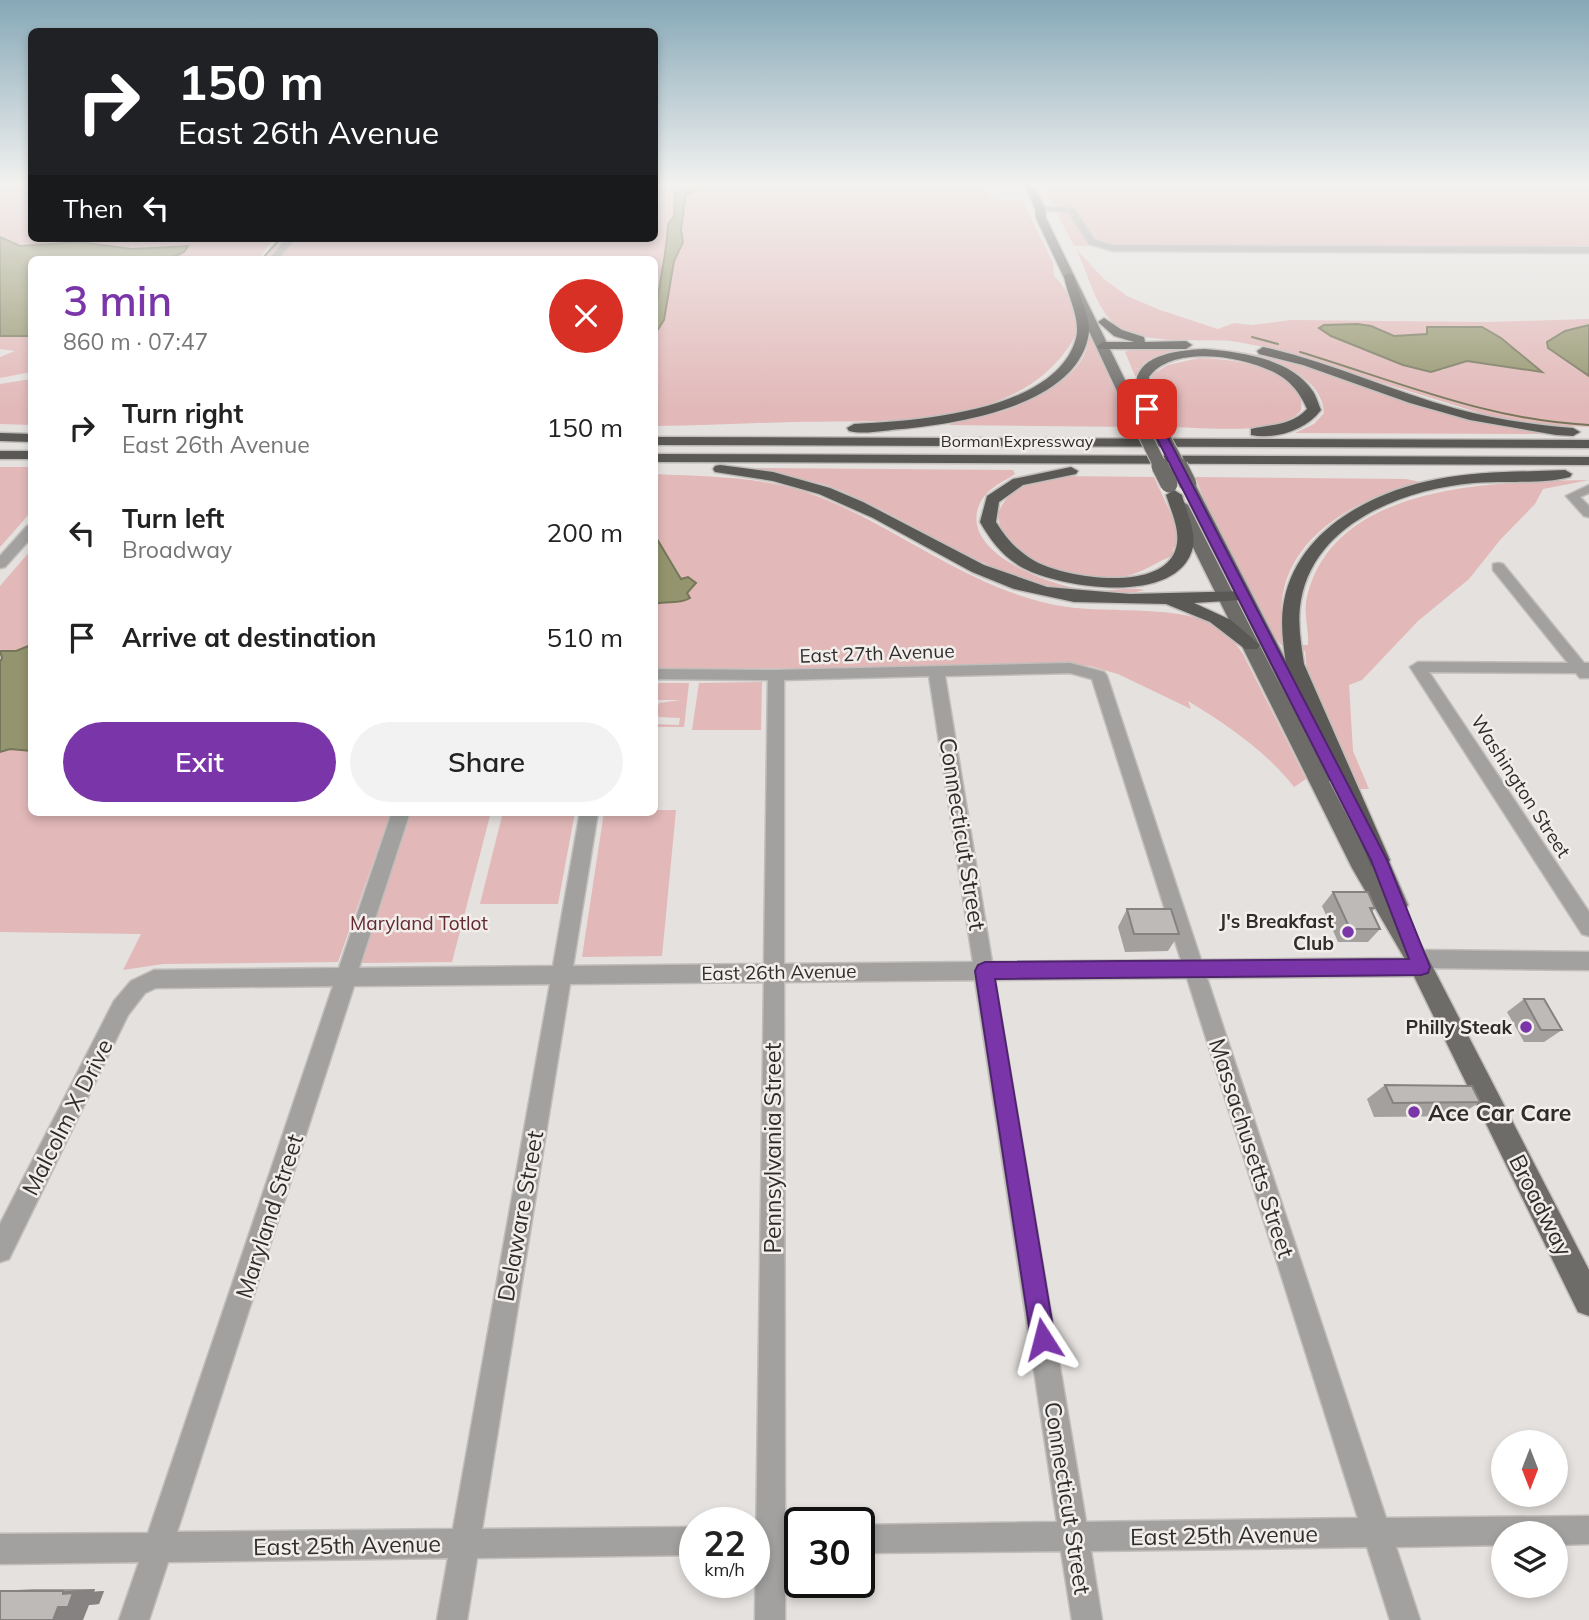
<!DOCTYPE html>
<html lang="en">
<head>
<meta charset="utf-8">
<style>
	:root { --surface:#fff; --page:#f2f2f2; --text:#222; --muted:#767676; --accent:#7a36a9 }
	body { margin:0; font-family:Mulish,sans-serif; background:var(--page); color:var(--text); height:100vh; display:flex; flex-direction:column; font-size:26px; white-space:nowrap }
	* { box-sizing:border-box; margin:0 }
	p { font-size:23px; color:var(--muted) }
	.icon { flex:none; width:38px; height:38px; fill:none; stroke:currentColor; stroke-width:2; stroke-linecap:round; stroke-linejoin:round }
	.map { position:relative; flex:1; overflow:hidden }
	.panel { position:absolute; left:28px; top:256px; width:630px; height:560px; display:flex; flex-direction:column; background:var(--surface); border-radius:10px; box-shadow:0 4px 10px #0003 }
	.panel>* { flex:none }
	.guide { position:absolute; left:28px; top:28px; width:630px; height:214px; border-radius:10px; box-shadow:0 4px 10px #0003; background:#202124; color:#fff; overflow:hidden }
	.needle { width:46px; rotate:180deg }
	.tools { position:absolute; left:1491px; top:1430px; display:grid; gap:14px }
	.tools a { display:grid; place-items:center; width:77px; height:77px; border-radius:50%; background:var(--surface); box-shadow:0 4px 10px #0003; font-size:35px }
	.speed { position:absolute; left:679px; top:1507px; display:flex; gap:14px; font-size:35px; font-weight:700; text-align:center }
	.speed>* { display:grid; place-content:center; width:91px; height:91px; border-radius:50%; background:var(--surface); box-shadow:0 4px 10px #0003; line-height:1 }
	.speed small { font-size:18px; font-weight:400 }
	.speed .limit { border:4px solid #111; border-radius:10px; background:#fff; color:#111 }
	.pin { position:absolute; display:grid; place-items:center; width:60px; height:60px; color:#fff; margin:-30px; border-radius:14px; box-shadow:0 4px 10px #0006 }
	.me { position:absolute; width:77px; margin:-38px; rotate:351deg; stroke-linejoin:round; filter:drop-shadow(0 0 5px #0008) }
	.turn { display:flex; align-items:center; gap:24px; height:147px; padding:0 35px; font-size:32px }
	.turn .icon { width:91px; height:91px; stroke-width:2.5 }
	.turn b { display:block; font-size:49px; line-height:60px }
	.then { display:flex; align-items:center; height:66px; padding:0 35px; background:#0003; gap:14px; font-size:26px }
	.round { display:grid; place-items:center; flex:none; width:74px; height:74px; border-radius:37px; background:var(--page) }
	.summary { display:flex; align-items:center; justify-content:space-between; height:119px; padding:0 35px }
	h1 { font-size:42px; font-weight:600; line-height:52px; color:var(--accent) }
	.button { display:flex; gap:14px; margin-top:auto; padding:14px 35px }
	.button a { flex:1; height:80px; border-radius:42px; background:var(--accent); color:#fff; font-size:28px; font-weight:600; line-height:80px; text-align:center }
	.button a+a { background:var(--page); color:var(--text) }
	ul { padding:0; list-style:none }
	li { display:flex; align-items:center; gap:21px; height:105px; padding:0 35px }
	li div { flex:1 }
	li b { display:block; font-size:26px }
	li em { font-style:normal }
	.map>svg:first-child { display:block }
	.green { fill:#e2b8b8; fill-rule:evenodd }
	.water { fill:#94956e; stroke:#75765a; stroke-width:2 }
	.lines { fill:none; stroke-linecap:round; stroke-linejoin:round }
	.stream { stroke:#75765a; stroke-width:2 }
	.minor-casing { stroke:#c0bdba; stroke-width:3 }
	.major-casing { stroke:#c0bdba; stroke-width:3 }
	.highway-casing { stroke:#c0bdba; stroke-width:3 }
	.minor { fill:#a2a1a0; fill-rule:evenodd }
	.major { fill:#6d6c69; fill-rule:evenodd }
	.highway { fill:#5a5956; fill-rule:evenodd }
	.major-bridge-far1-casing { stroke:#c0bdba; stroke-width:15; stroke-linecap:butt }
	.major-bridge-casing { stroke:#c0bdba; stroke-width:19; stroke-linecap:butt }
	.major-bridge-far1 { stroke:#6d6c69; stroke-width:13 }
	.major-bridge { stroke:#6d6c69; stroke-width:17 }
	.wall { fill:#a3a09e }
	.shaded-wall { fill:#858281 }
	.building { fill:#bebab8; stroke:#858281; stroke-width:2 }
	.route { fill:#7a36a9; stroke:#4f236e; stroke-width:2 }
	.poi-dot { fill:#7a36a9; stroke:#f2eeeb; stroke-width:2.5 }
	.labels { text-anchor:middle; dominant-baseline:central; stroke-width:5; stroke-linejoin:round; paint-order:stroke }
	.far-street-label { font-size:16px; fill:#2e2d2c; stroke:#f2eeeb }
	.street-label { font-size:19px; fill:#2e2d2c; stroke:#f2eeeb }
	.poi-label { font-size:19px; font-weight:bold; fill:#2e2d2c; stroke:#f2eeeb; text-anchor:end }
	.park-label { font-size:19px; fill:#63292e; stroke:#f2eeeb }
	.near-street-label { font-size:23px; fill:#2e2d2c; stroke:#f2eeeb }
	.near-poi-label { font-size:23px; font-weight:bold; fill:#2e2d2c; stroke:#f2eeeb; text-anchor:start }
</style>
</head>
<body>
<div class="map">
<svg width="1589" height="1620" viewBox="0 0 1589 1620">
	<rect width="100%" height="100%" fill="#e4e1de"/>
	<path class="green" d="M0,183H31L32,238H274L260,257L264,258L282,238H289L270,259H169L184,252L187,246L132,249L80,242L20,246L0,237Z
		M655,183H692L678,191L674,216L667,233L655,307L654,259H279L297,238H654Z
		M712,183H988L983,185L990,199L1023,201L1053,263L1054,276C1069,289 1084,324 1072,342C1015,432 885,420 792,422C748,423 700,426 655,426L654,334L664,320L674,261L683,242L682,222L686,208V194Z
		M1041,183H1589V247L1074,246Z
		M1076,249L1104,279L1127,296L1160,310L1218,329L1234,323L1252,325L1291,320L1486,322L1589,319V325L1565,331L1547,343L1548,349L1589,376V427L1547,425L1490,416L1268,348C1256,345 1243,343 1231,341C1200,339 1132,346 1111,321C1093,300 1088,273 1076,249ZM1357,324L1371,326L1394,336L1427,334V327H1482L1501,338L1542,372L1467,361L1456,362L1443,370L1331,336L1320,328L1324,325Z
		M1088,335L1093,340L1120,394L1131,427L948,425C962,418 984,417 1000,412C1030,403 1092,374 1088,335Z
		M0,336H31V372L0,378V357L15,351L0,349Z
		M1203,348C1281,351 1351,384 1424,407C1467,421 1510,429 1555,434L1295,433L1314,424L1324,413C1322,353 1182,331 1143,364L1142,369L1134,368L1142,370L1139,376H1135L1125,352L1132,349Z
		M1199,358C1229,359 1308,366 1301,410C1282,437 1200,427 1169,427L1150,388L1148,381L1154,373L1150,371L1156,372L1168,365Z
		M31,379V425L0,424V384Z
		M0,467H32L31,512L0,547Z
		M756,468L1013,470L1015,474C1003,482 989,487 981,501C954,552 1052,586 1086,590C1105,593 1127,586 1145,590C1034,617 929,525 832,487C812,479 769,476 756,468Z
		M655,474C711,477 769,476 822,498C906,532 975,593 1067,607C1109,613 1186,605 1218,627C1229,634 1236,644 1243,654L1306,779L1294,787C1267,752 1226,724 1188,701L1191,709L1118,674L1090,666L1064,663L875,668L655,669L654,604L663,601L683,602C691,579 664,555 655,534C650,523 655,488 655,474Z
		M1059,476L1154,477L1177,527L1179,541L1172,551L1177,553L1176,555C1158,560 1145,572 1126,576C1085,583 999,566 998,513C1010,485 1032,482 1059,476Z
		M1195,477L1406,479L1421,482C1341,502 1259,554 1287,648L1283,647L1272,634L1210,514Z
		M1589,480L1543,489L1535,504L1500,540L1469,579L1418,621L1362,680L1349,685L1353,751L1369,789H1360L1307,671L1305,651L1298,650L1300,645H1308C1309,628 1303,613 1307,597C1334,482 1496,482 1589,480Z
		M31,550V645L16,651H0V586Z
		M762,682L761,730H692L699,683Z
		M655,683H689L684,727H655V724L679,725L680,718L659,717L656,713L659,703L681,700H655Z
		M10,749L31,751L32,812H391L338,962L163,964L123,970L141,934L0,932V752Z
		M655,810H676L662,956L582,957L604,812Z
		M410,812H491L452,962L362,963Z
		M503,812H575L558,904H480Z"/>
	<path class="water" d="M691,183H712L686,194L681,229L683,242L674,261L664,320L655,334C654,297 667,260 668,224L674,216L675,194Z
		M0,237L20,246L80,242L132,249L188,246L184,252L169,259H32L31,336H0Z
		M1357,324L1371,326L1394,336L1427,334V327H1482L1501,338L1542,372L1467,361L1431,372L1403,365L1331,336L1319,328L1324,325Z
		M1589,325V376L1548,348L1547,342L1565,331Z
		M654,534L681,579L688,577L696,583L687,593L690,598C679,605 667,600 655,604Z
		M31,645V751L10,749L0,752V662L2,658L0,651H16Z"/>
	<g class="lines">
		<path class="stream" d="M262,259L281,238
			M1252,337L1278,344
			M1300,352C1396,381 1487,420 1589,425"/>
		<defs>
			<path id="minor" d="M1037,206L1074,208L1095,240L1113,245L1589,247V253L1113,251L1089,244L1068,212L1040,210Z
				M287,238H296L278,259H269Z
				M1589,485V493L1580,497L1589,506V517L1584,516L1566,496Z
				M32,525V537L5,567L0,568V556L27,526Z
				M1498,563L1503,564L1584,663H1589V678H1580L1576,673L1429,672L1589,912V936L1582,934L1410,667L1418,662L1568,663L1493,570V564Z
				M1070,663L1104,672L1107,676L1201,960L1407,958L1410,953L1417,950L1589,952V970L1431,968L1428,973L1421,976L1207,978L1386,1518L1589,1516V1544L1556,1545V1533H1503V1545L1396,1547L1420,1620H1390L1367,1547L1091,1551L1102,1620H1072L1061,1551L859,1553V1525L1057,1522L975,980L784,982L785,1526H800V1554H785V1620H755L764,982L570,984L482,1529L695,1527V1555L477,1558L467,1620H437L448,1558L168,1562L149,1620H119L139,1562L0,1564V1534L148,1533L333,986L156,988L145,993L128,1015L9,1259L0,1262V1224L114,1001L131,981L154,970L339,968L392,812H410L359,968L553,966L580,812H598L573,966L764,964L768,680L654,679V669L776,670ZM1070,673L1092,679L1181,960L992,962L945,676ZM929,676L973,962L784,964V680ZM1187,978L1358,1518L1086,1522L995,980ZM550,984L453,1529L177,1532L354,986Z"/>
			<path id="major" d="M1023,183H1033L1045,208L1046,218L1145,421L1143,424H1133L1131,421L1036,218L1035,208Z
				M1188,480L1195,484L1345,775L1342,780L1329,781L1361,842L1363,838L1371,835L1379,838L1408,905L1402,913L1425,952L1589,1270V1316L1578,1312L1409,966L1352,868L1172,505L1180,500L1188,505L1283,691L1181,484Z"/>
			<path id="highway" d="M1069,273L1074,276C1078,295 1093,318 1088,338C1073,406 960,423 902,429C886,430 865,435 849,431L847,428L854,424C915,421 1057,412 1076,338C1081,319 1067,295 1064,276Z
				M1104,318L1122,330L1144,337L1145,342L1186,341L1192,345L1186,349H1099L1097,346L1103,342H1134L1114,336L1098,322Z
				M1263,347C1330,362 1391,391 1457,409C1495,419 1534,425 1573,428L1580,432L1573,436L1556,435L1470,420L1410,403L1303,365L1259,354L1257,351Z
				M1205,349C1239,352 1290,358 1312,390C1316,395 1318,403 1321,410C1306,430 1276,440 1251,435V429C1272,424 1291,426 1307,409C1301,396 1296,388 1285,379C1256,357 1173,342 1149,377L1154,409L1147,413L1142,412C1119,359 1164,351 1205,349Z
				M0,433L32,434V442L0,441Z
				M654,437L1589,440V448L654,445Z
				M0,451H32V459H0Z
				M654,454L1589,457V465L654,462Z
				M720,465L773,472L830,488L863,502L984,565L1047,587L1130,594L1248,591L1250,595L1242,600L1194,603L1231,620L1260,645L1257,649H1245L1210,622L1166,604L1074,602L1014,589L972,572L873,518L819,494L773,481L715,472L713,469L715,466Z
				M1071,467L1078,471L1076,474L1023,485L999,502L996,522C1006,538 1016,550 1033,560C1062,578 1164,594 1176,548C1181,531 1171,511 1166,495L1174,490L1182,495C1186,511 1196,530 1193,547C1179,607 1061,588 1023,568C1003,557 991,541 980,522L987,496L1013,479Z
				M1565,470L1572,474L1570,477C1540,485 1505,480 1474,483C1405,489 1315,522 1301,600C1297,622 1301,643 1304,664L1390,860L1387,866L1379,869L1371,866L1286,664C1283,643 1280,622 1284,601C1298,529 1373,491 1438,479C1479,471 1523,472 1565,470Z"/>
		</defs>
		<use href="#minor" class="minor-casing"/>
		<use href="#major" class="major-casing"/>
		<use href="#highway" class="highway-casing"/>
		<use href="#minor" class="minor"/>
		<use href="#major" class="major"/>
		<use href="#highway" class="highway"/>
		<defs>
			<path id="major-bridge-far1" d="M1138,421L1161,468
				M1155,421L1180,468"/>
			<path id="major-bridge" d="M1160,466L1169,484
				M1179,466L1188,484"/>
		</defs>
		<use href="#major-bridge-far1" class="major-bridge-far1-casing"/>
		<use href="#major-bridge" class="major-bridge-casing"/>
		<use href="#major-bridge-far1" class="major-bridge-far1"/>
		<use href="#major-bridge" class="major-bridge"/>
	</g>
	<path class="wall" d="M1333,892L1375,908L1372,912L1380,929L1368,942H1338L1322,906Z
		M1127,909L1179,934L1168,951L1125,952L1118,927Z
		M1524,999L1562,1030L1544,1042H1524L1507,1012Z
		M1385,1085L1480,1102L1458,1116L1374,1117L1367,1099Z
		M33,1589H95L94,1592L104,1591L99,1604L89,1605L0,1591Z"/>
	<path class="shaded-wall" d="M95,1589L94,1592L63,1594V1591Z
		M104,1591L99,1604L89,1605L83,1620H53L58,1607L73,1593Z"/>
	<path class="building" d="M1333,892H1368L1375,908H1370L1380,929H1350Z
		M1127,909H1171L1179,934H1134Z
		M1524,999H1544L1562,1030H1541Z
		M1385,1085L1472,1086L1480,1102L1393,1103Z
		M0,1591H63V1594L73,1593L68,1607H58L53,1620H0Z"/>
	<linearGradient id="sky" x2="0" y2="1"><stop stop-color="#86a8b7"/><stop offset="0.45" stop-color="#f3f2f0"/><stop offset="1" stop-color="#f3f2f0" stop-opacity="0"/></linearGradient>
	<rect width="1589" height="410" fill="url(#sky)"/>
	<path class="route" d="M1147,406L1153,409L1387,860L1430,967L1428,973L1421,975L995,979L1055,1339L1051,1348L1043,1351L1035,1348L1031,1339L975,971L978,965L985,962L1409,959L1371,860L1142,409Z"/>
	<g class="poi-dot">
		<circle cx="1348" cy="932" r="7"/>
		<circle cx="1526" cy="1027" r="7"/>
		<circle cx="1414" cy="1112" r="7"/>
	</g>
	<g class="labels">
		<g class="far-street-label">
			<text x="1017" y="441">Borman Expressway</text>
		</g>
		<g class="street-label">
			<text transform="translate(877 653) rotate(-2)">East 27th Avenue</text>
			<text transform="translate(1521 786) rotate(57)">Washington Street</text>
			<text transform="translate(779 972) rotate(-1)">East 26th Avenue</text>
		</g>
		<g class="poi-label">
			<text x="1334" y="921">J's Breakfast<tspan x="1334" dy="22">Club</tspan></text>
			<text x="1512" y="1027">Philly Steak</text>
		</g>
		<g class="park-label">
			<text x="419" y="923">Maryland Totlot</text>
		</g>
		<g class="near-street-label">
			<text transform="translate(963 834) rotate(81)">Connecticut Street</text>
			<text transform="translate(67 1117) rotate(-63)">Malcolm X Drive</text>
			<text transform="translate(772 1148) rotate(-90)">Pennsylvania Street</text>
			<text transform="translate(1252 1148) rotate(72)">Massachusetts Street</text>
			<text transform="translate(1541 1205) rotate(63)">Broadway</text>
			<text transform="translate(269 1216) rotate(-72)">Maryland Street</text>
			<text transform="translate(520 1216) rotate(-80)">Delaware Street</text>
			<text transform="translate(1068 1498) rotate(81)">Connecticut Street</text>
			<text transform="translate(1224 1535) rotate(-1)">East 25th Avenue</text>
			<text transform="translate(347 1545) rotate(-1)">East 25th Avenue</text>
		</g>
		<g class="near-poi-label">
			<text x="1428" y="1112">Ace Car Care</text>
		</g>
	</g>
</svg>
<div class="tools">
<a><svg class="needle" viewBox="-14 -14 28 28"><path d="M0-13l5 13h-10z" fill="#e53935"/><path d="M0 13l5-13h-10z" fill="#767676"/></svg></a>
<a><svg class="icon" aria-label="layers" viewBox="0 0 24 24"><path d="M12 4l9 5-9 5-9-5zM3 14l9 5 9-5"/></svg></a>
</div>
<div class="speed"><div>22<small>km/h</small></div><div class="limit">30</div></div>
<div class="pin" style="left:1147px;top:409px;background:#d93025"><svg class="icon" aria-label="arrive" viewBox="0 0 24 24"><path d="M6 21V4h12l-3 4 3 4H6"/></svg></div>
<svg class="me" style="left:1043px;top:1339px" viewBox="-20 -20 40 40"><path d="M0-17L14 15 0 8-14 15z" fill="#7a36a9" stroke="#fff" stroke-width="4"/></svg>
<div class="guide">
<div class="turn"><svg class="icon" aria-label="right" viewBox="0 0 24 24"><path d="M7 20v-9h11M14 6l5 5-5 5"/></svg><div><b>150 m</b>East 26th Avenue</div></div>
<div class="then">Then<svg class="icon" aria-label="left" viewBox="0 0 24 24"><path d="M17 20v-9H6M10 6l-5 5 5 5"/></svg></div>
</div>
<section class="panel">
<div class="summary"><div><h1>3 min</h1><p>860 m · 07:47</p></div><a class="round" style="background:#d93025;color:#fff"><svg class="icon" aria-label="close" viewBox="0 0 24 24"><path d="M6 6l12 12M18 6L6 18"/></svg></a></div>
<ul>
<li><svg class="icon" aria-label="right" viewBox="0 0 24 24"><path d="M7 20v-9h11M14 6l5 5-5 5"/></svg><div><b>Turn right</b><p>East 26th Avenue</p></div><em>150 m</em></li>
<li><svg class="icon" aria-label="left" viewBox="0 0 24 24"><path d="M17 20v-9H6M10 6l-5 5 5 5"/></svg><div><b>Turn left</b><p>Broadway</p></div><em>200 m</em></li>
<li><svg class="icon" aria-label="arrive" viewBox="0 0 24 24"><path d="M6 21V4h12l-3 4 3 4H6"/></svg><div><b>Arrive at destination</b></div><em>510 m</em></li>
</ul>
<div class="button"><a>Exit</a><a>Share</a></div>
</section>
</div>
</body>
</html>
